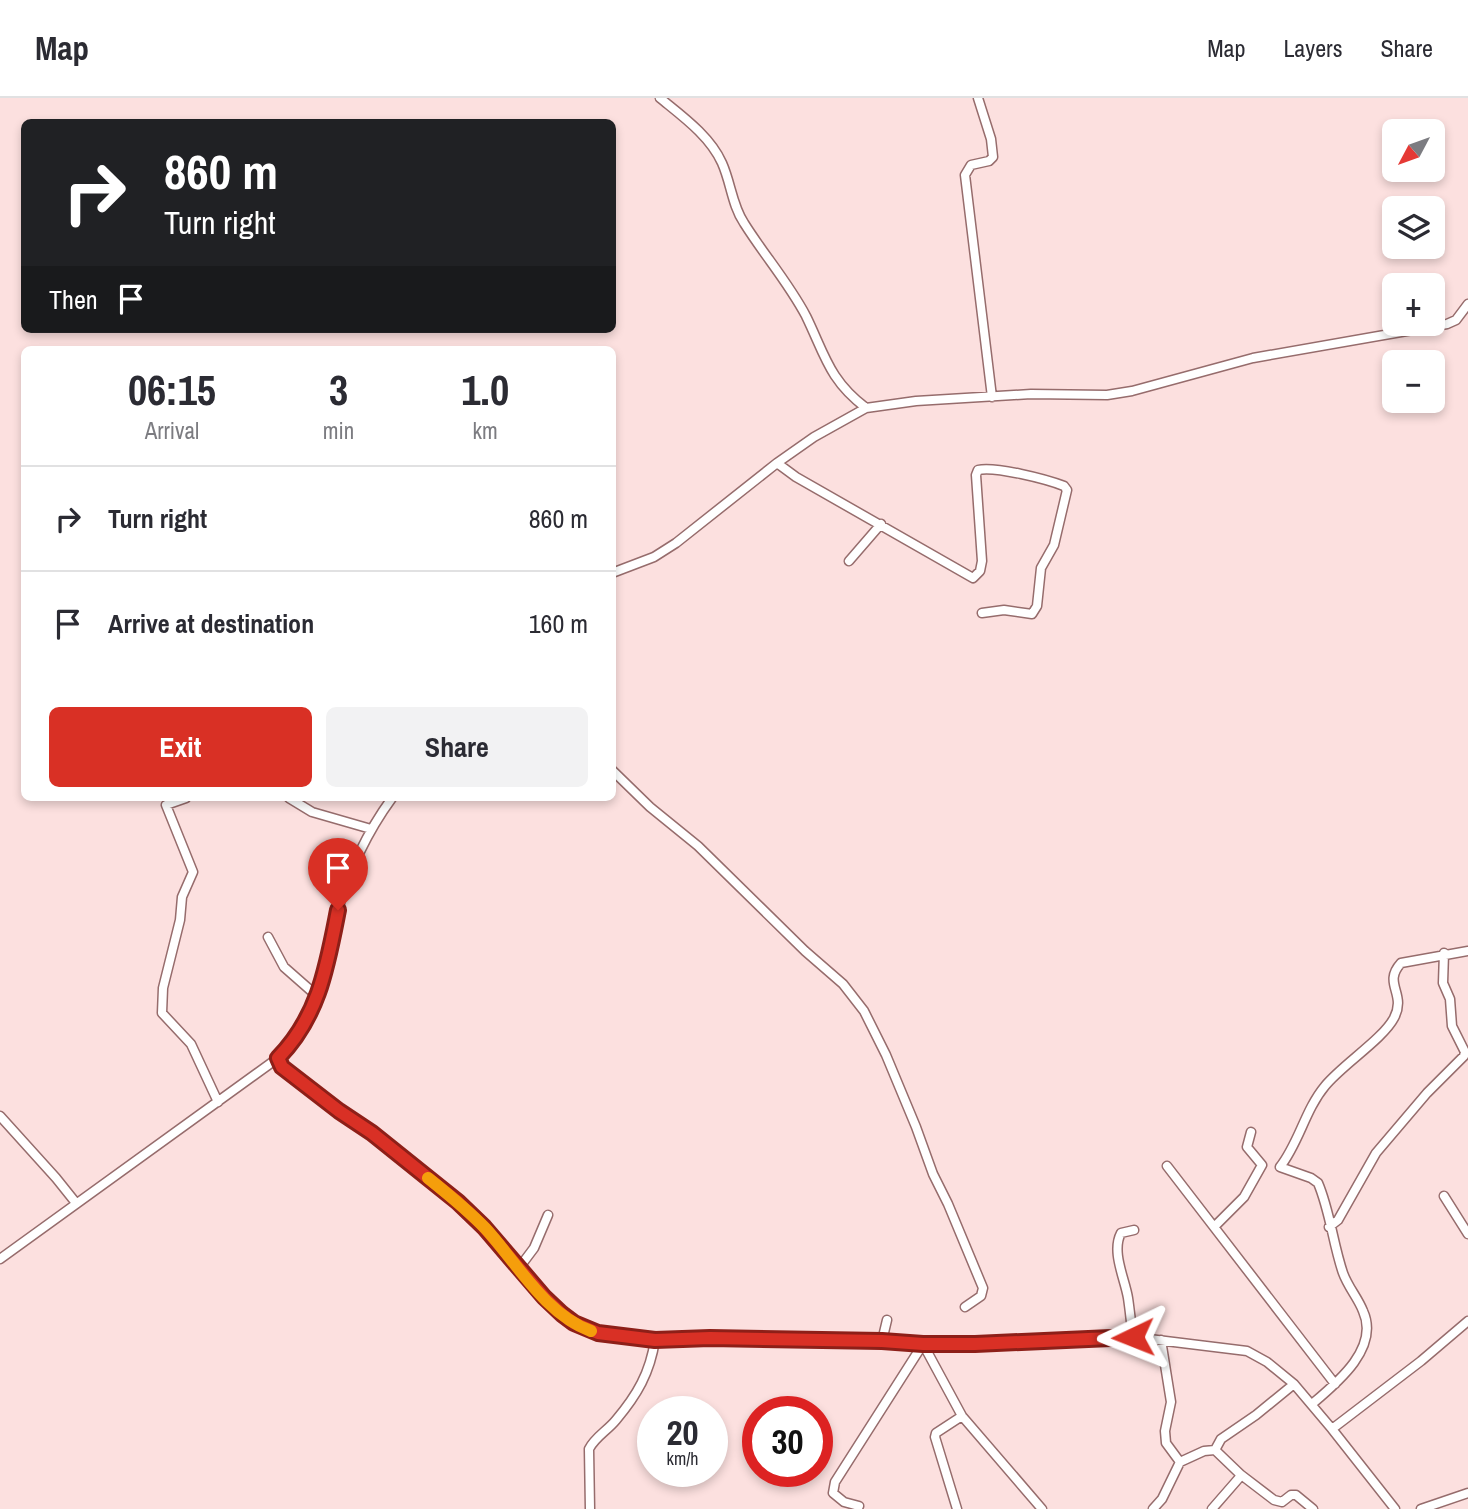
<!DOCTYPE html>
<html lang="en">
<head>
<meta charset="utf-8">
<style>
	:root { --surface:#fff; --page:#f2f2f3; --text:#2b2b33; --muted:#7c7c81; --line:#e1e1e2; --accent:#d93025 }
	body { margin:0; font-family:"Archivo Narrow",sans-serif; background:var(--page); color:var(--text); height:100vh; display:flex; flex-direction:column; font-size:26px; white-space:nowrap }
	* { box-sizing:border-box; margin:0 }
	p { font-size:23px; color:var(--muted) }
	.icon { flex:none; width:38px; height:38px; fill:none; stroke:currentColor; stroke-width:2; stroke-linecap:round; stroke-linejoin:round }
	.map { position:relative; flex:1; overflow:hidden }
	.drawer { position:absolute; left:21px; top:248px; width:595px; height:455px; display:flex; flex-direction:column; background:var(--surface); border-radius:10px; box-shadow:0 4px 10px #0003 }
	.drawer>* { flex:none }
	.banner { position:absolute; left:21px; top:21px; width:595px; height:214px; border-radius:10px; box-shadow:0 4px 10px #0003; background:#202124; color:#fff; overflow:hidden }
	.needle { width:46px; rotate:229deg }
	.fabs { position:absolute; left:1382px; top:21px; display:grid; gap:14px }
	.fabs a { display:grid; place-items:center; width:63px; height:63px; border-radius:10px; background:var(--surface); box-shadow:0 4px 10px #0003; font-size:35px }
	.speed { position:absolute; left:637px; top:1298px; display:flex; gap:14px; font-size:35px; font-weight:700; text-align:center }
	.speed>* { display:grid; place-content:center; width:91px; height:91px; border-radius:50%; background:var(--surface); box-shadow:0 4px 10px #0003; line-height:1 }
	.speed small { font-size:18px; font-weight:400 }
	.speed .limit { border:10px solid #d22; background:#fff; color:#111 }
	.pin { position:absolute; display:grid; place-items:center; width:60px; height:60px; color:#fff; margin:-72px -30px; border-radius:50% 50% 50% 0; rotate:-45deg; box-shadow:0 0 7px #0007 }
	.pin .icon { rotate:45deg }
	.me { position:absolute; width:77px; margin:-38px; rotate:268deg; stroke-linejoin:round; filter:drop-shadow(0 0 5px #0008) }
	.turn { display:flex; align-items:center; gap:24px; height:147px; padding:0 28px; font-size:32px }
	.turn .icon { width:91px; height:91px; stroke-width:2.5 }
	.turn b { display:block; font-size:49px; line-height:60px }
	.then { display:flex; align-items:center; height:66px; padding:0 28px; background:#0003; gap:14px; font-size:26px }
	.eta { display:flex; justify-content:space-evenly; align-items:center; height:119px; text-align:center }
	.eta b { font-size:42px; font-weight:700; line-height:49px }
	.cta { display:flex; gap:14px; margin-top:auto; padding:14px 28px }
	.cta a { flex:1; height:80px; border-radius:10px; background:var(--accent); color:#fff; font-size:28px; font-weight:700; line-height:80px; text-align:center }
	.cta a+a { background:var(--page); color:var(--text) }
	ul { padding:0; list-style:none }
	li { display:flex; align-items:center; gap:21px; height:105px; padding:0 28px; border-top:2px solid var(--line) }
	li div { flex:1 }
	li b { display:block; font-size:26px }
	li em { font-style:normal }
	header { display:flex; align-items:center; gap:42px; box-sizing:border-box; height:98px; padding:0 35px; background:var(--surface); border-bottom:2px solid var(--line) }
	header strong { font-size:33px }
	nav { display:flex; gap:38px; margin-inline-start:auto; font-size:24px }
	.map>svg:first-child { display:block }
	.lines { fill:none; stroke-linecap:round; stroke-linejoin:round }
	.minor-casing { stroke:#966c6c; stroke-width:11 }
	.minor { stroke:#fff; stroke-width:8 }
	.route-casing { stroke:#8d1f18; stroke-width:18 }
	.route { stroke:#d93025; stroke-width:12 }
	.slow { stroke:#f59e0b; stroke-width:12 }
</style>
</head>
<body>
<header>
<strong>Map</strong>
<nav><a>Map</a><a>Layers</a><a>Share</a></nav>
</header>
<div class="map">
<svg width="1468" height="1411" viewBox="0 0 1468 1411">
	<rect width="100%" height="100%" fill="#fce0df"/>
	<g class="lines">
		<defs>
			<path id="minor" d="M660,0C682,18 710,38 722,65C731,85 732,107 744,125C764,157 788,184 806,218C825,257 829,282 866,310
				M978,0L991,41L993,59L989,63L971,67L965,77L992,299
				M777,365L796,379L973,480L980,473L982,463L976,377L978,372C995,368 1046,381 1064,388L1067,392L1054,447L1041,470L1037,508L1032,516L1004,512L982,515
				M849,463L881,426
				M612,475L654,459L676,445L777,365L814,339L866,310L916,303L1031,296L1107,297L1132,293L1253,260L1447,226L1456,222L1468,206
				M612,672L650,709L698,748L805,853L843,886L864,913L886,957L916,1029L933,1076L948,1106L983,1190L981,1198L965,1209
				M186,700L166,707L193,774L182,799L180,822L163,890L162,915L191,946L218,1004
				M289,700L312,714L371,731
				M268,839L284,869L317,898
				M278,960L282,969L296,981L372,1035L458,1104L484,1129L544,1199L574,1225L586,1231L598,1235L655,1242L710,1240L975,1246L1133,1239L1247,1253L1267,1264L1294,1286L1332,1331L1395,1411
				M0,1018L56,1080L76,1105
				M1167,1068L1335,1286
				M1444,1098L1468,1136
				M1214,1129L1244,1099L1262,1067L1247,1049L1251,1034
				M1329,1129L1338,1122L1376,1055L1427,995L1464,958L1465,954L1452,928L1450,901L1443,885L1444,855
				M0,1161L278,960C323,913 323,871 338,812C349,773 368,733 392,700
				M519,1170L534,1150L548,1117
				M1133,1239C1131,1226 1130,1213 1128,1200C1125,1181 1111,1154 1121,1135L1134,1132
				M882,1243L887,1222
				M1312,1306C1337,1285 1380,1250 1363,1213C1358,1200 1348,1189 1343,1175C1333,1146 1330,1113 1318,1085L1311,1080L1280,1069C1299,1045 1305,1012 1325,988C1342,967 1383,941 1394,920C1407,895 1382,886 1401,865L1468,853
				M1332,1331L1421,1263L1468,1223
				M1215,1352L1221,1341L1256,1317L1294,1286
				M1180,1364L1204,1353L1215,1352L1240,1376L1239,1380L1212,1411
				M1240,1376L1274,1402L1282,1404L1291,1397H1296L1313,1411
				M859,1408L844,1404L833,1395L835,1384L923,1246L962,1318L1042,1411
				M590,1411L589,1351C595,1339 607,1333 616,1322C637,1297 650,1275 655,1242
				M957,1411L935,1339L936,1335L962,1318
				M1153,1411L1162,1401L1180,1364L1166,1345L1165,1333L1171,1304L1161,1242
				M1421,1411L1468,1395"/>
		</defs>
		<use href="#minor" class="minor-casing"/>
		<use href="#minor" class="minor"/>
	</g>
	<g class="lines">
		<defs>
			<path id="route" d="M338,812C327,868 319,918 278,960L282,969L339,1013L372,1035L458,1104L484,1129L544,1199L562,1216L574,1225L598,1235L655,1242L710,1240L882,1243L923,1246H975L1133,1239"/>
		</defs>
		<use href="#route" class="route-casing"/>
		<use href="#route" class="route"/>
		<path class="slow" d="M428,1080C448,1096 468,1112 486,1131C517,1165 545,1216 591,1233"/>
	</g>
</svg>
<div class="fabs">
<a><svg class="needle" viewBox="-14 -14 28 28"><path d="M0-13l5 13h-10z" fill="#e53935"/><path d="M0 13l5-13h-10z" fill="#7c7c81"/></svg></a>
<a><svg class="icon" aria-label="layers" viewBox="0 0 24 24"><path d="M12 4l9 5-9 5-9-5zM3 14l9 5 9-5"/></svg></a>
<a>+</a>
<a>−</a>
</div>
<div class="speed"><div>20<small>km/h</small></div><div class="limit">30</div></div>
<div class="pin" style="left:338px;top:812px;background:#d93025"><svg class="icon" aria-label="arrive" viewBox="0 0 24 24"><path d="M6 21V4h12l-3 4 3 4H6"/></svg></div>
<svg class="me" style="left:1133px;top:1239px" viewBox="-20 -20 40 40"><path d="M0-17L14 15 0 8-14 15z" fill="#d93025" stroke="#fff" stroke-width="4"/></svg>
<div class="banner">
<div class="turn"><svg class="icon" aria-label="right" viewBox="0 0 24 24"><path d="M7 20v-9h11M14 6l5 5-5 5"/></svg><div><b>860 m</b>Turn right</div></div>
<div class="then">Then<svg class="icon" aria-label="arrive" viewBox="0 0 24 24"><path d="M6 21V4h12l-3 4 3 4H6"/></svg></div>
</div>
<section class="drawer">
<div class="eta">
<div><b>06:15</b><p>Arrival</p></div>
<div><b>3</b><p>min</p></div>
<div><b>1.0</b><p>km</p></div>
</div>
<ul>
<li><svg class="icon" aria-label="right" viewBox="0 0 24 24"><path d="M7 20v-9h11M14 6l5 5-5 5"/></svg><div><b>Turn right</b></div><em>860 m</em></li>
<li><svg class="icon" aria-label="arrive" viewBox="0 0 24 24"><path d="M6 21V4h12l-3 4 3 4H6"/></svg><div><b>Arrive at destination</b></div><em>160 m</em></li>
</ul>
<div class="cta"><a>Exit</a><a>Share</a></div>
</section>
</div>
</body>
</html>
